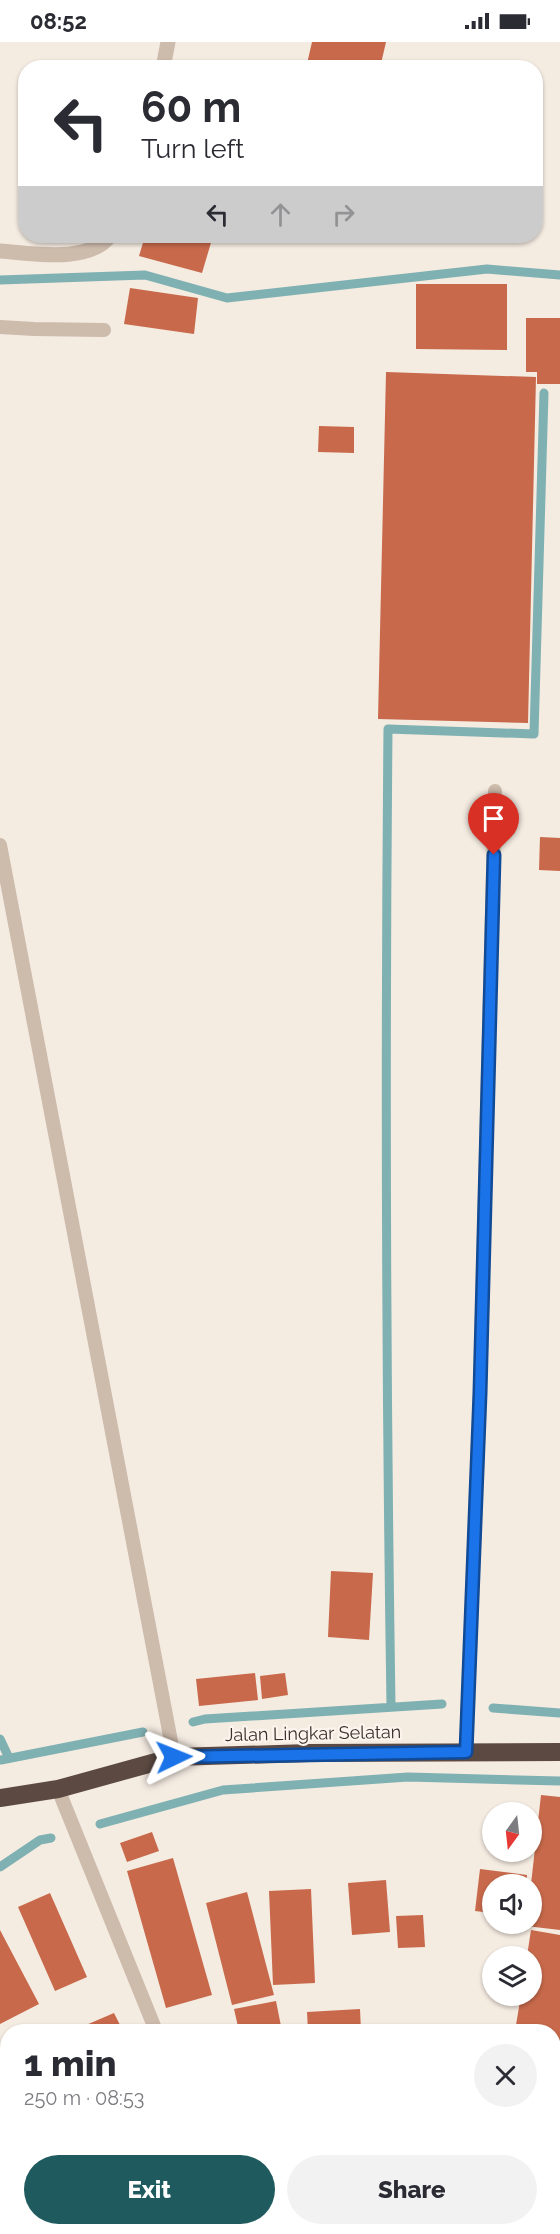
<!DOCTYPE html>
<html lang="en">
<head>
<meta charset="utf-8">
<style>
	:root { --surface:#fff; --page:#f2f2f3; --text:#2b2b33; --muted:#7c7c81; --accent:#1f5a5e }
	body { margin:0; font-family:Raleway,sans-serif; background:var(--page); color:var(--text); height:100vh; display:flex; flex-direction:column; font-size:22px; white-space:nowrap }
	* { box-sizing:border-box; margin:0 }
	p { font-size:20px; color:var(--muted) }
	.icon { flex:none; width:33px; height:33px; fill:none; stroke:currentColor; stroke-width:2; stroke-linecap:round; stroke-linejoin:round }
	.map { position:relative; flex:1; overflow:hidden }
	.panel { position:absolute; left:0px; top:1982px; width:561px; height:212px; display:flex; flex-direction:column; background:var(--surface); border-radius:24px 24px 0 0; box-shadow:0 2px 4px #0004 }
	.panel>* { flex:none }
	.banner { position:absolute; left:18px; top:18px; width:525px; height:183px; border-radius:24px; box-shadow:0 2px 4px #0004; background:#fff; color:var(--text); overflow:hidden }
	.needle { width:39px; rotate:195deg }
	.fabs { position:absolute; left:482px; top:1760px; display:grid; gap:12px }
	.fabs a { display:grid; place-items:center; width:60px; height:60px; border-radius:50%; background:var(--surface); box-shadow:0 2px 4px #0004; font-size:30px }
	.pin { position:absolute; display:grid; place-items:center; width:51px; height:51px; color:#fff; margin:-62px -26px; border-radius:50% 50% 50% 0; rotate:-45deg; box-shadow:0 0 6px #0007 }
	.pin .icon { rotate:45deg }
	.me { position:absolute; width:66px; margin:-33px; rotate:88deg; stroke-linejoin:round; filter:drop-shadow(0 0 4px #0008) }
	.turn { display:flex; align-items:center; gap:21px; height:126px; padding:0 24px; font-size:27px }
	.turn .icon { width:78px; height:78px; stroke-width:2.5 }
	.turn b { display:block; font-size:42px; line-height:51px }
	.lanes { display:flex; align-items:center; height:57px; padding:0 24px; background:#0003; justify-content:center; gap:30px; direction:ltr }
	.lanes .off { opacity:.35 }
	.round { display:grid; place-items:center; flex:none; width:63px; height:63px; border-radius:32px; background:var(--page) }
	.headline { display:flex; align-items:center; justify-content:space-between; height:102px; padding:0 24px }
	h1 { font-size:36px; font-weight:800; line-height:45px }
	.button { display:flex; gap:12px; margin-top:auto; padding:12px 24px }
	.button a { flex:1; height:69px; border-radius:36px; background:var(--accent); color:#fff; font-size:24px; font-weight:800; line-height:69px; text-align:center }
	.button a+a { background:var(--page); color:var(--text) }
	.status { display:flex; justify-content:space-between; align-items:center; height:42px; padding:0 30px; background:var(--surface); direction:ltr }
	.status svg { height:16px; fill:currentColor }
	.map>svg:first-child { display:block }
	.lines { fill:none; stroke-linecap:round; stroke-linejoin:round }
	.stream { stroke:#7fb0b2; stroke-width:9 }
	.building { fill:#c8694b }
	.lane { stroke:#cdbbac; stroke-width:14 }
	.street { stroke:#cdbbac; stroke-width:15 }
	.highway { stroke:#5c4a42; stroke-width:18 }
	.route-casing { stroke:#114b97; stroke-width:15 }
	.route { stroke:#1a73e8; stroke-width:10 }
	.labels { text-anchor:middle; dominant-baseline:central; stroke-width:4.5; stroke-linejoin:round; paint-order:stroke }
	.street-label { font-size:18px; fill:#3b302b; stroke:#fbf5ee }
</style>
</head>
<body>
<div class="status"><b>08:52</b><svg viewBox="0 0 49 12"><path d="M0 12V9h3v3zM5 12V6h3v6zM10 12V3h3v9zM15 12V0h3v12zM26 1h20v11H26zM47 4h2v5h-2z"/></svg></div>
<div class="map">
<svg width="560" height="2192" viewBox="0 0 560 2192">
	<rect width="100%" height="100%" fill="#f4ebe1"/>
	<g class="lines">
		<path class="stream" d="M0,238L145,233L227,256L487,227L560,233
			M391,1664C386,1338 385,1013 388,687L534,692L544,351
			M493,1666L560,1671
			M193,1680L205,1677L442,1662
			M0,1697L9,1716
			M1,1718L143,1690
			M100,1782L223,1748L408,1735L560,1739
			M0,1825L40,1798L51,1796
			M0,2028L8,2040
			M96,2186L100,2192"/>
	</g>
	<path class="building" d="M312,0H386L380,26H306Z
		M25,132H26V156L19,154Z
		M145,194H213L202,231L139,214Z
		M416,242H507V308L416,307Z
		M130,246L198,256L194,292L124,282Z
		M526,276H560V342H537V330H526Z
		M386,330L536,335L528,681L378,677Z
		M319,384L354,385V411L318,410Z
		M540,795L560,796V829L539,828Z
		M331,1529L373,1531L369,1598L328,1595Z
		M255,1631L258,1658L199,1664L196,1637Z
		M285,1631L288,1653L262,1657L260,1634Z
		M541,1753L560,1755V1888L526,1884L527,1881H531V1842Z
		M152,1790L159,1809L127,1820L120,1801Z
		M173,1816L212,1953L166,1966L127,1829Z
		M480,1827L527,1833L526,1842H492V1871L475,1869Z
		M386,1838L390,1890L352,1893L348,1841Z
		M311,1847L315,1941L273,1943L269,1849Z
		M247,1850L274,1953L232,1963L206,1861Z
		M50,1851L87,1935L55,1949L18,1865Z
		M423,1873L425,1905L398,1906L396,1874Z
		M0,1888L39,1962L0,1982Z
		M531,1888L560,1893V2096L554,2095V1989H515L521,1953H531V1914H527Z
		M276,1959L282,1989H239L234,1967Z
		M360,1967L361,1989H308L307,1970Z
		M114,1971L123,1989H72Z
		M554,2108L560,2109V2126L554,2149Z
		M559,2139H560V2164L554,2163Z"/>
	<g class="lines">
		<path class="lane" d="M0,285L34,287L104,288
			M0,803L174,1715
			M466,1710L480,1351L495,749
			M58,1747L156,1989"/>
		<path class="street" d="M163,26L168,0
			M0,209C32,211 88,222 110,194"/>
		<path class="highway" d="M0,1756L58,1747L174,1715L309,1711L560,1710"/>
	</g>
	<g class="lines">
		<defs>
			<path id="route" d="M174,1715L466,1710L480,1351L494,813"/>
		</defs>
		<use href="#route" class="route-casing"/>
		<use href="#route" class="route"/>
	</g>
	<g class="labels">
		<g class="street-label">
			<text transform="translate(313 1691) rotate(-1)">Jalan Lingkar Selatan</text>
		</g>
	</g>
</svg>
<div class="fabs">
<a><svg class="needle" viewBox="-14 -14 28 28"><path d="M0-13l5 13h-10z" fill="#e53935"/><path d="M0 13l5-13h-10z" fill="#7c7c81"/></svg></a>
<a><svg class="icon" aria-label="sound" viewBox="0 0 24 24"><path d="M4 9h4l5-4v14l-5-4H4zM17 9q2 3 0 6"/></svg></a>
<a><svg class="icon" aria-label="layers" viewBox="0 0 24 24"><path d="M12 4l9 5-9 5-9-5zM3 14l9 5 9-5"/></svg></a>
</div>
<div class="pin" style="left:494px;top:813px;background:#d93025"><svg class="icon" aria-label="arrive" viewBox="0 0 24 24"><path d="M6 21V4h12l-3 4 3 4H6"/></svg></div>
<svg class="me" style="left:174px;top:1715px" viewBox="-20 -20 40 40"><path d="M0-17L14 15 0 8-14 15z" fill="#1a73e8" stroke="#fff" stroke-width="4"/></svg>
<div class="banner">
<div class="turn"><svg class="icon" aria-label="left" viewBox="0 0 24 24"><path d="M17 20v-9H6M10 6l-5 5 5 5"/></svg><div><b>60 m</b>Turn left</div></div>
<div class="lanes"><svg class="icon" aria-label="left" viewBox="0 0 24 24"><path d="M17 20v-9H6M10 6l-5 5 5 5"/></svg><svg class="icon off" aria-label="ahead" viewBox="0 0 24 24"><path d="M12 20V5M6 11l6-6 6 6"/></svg><svg class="icon off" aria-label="right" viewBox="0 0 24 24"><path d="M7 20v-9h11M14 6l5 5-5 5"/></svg></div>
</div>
<section class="panel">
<div class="headline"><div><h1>1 min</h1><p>250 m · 08:53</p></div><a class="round"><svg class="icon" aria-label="close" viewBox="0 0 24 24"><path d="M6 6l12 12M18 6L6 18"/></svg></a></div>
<div class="button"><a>Exit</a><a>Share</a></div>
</section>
</div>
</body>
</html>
